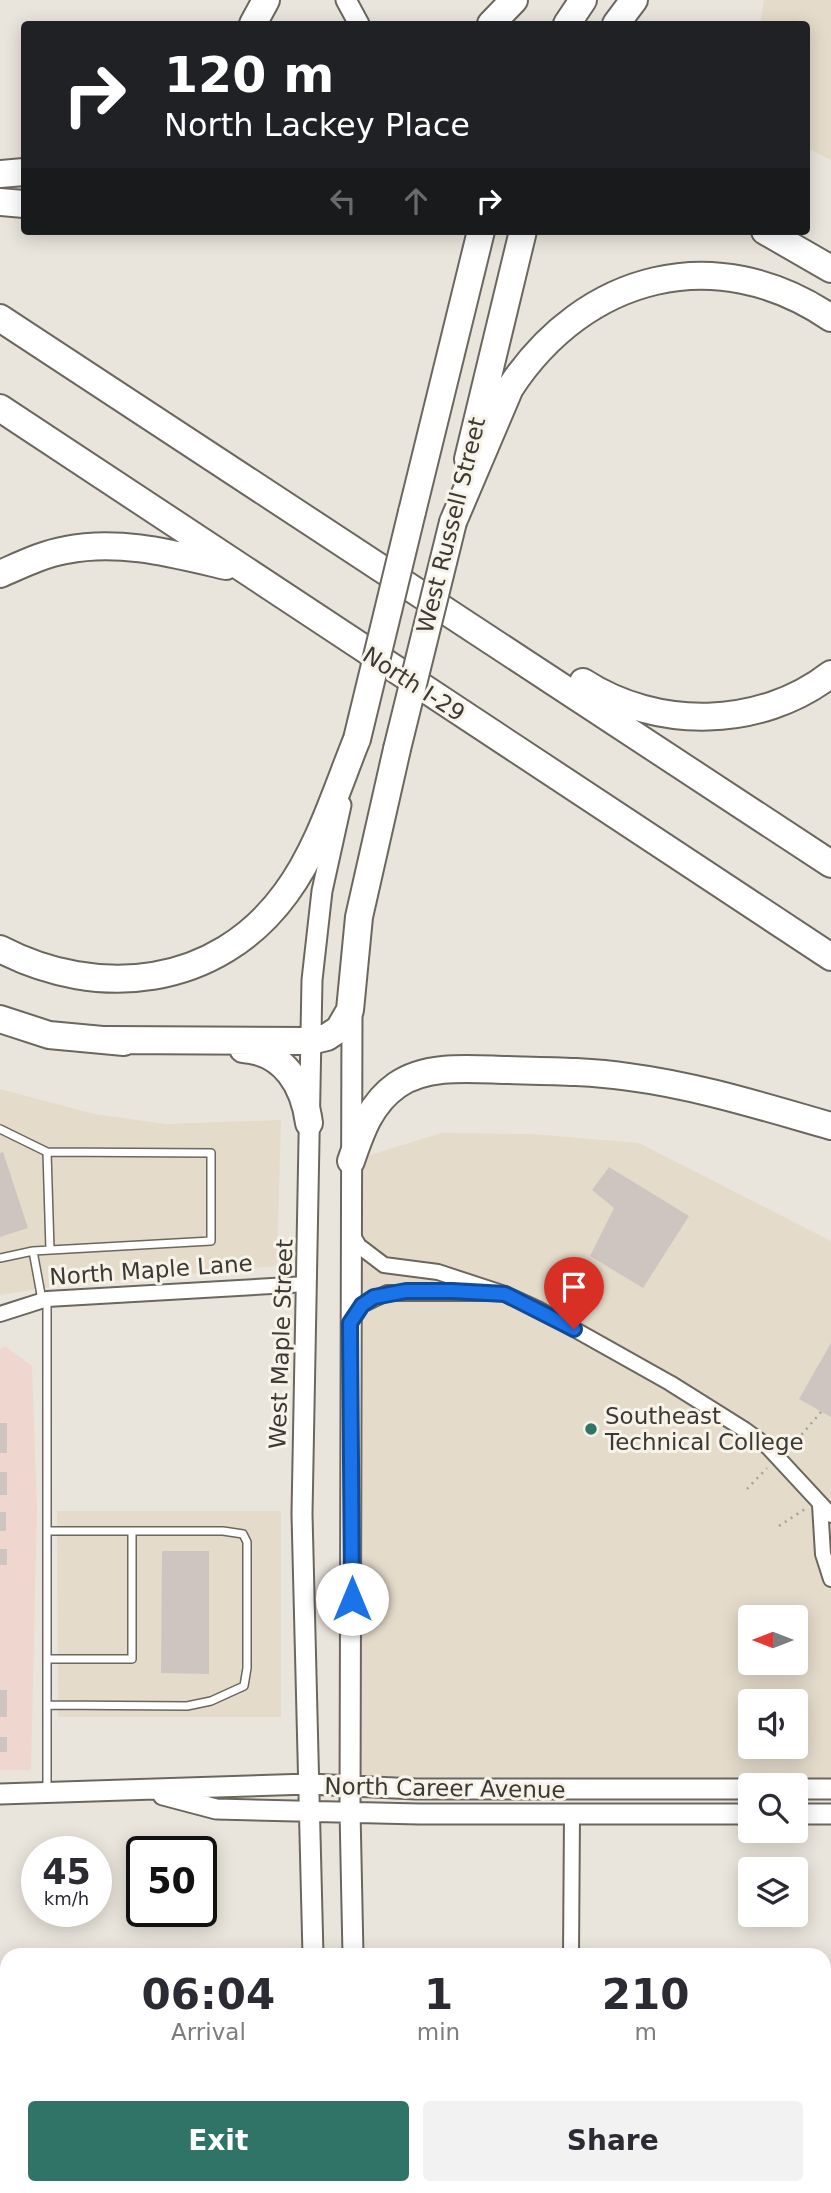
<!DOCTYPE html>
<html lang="en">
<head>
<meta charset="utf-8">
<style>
	:root { --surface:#fff; --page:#f2f2f3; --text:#2b2b33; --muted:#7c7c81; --accent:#307468 }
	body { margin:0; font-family:"DejaVu Sans",sans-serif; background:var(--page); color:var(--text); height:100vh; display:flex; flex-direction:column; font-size:26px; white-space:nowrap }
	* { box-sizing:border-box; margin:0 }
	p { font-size:23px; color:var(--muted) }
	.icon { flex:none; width:38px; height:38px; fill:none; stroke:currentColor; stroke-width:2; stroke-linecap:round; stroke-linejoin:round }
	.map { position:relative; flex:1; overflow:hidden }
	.side { position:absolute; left:0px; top:1948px; width:831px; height:247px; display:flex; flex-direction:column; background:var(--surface); border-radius:21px 21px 0 0; box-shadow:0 4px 18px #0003 }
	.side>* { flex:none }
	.banner { position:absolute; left:21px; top:21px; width:789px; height:214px; border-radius:7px; box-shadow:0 4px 18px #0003; background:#202124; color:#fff; overflow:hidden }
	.needle { width:46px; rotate:270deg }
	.tools { position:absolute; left:738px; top:1605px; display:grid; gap:14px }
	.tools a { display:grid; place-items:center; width:70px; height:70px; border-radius:7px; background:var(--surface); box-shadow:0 4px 18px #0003; font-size:35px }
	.speed { position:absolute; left:21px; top:1836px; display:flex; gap:14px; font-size:35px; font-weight:700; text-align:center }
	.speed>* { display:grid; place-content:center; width:91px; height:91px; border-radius:50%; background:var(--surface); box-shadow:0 4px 18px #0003; line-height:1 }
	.speed small { font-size:18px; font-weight:400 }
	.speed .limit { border:4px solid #111; border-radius:10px; background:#fff; color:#111 }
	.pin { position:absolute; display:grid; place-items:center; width:60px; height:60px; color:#fff; margin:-72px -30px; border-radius:50% 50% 50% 0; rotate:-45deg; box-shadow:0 0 7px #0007 }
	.pin .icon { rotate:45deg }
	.me { position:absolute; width:77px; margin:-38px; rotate:0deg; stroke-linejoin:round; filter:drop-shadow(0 0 5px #0008) }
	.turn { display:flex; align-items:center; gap:24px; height:147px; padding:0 28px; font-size:32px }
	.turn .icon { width:91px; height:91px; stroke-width:2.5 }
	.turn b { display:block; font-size:49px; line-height:60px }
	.lanes { display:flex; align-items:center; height:66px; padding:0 28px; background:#0003; justify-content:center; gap:35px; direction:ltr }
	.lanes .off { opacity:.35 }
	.eta { display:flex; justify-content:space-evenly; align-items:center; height:119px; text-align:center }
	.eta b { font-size:42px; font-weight:800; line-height:49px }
	.primary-button { display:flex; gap:14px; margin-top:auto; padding:14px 28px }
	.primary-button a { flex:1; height:80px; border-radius:7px; background:var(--accent); color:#fff; font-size:28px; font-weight:800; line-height:80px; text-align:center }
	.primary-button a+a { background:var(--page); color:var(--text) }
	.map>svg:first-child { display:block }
	.built { fill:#e4dbcb; fill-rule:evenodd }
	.industrial { fill:#efd6cf }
	.building { fill:#cfc5c0 }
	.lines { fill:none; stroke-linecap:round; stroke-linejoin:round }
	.lane-casing { stroke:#6b675f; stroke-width:10 }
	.street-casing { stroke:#6b675f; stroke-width:18 }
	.secondary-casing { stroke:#6b675f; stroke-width:23 }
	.highway-casing { stroke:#6b675f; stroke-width:30 }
	.path { stroke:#a5a29b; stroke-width:2.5; stroke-dasharray:2 5; stroke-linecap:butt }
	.lane { stroke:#fff; stroke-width:7 }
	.street { stroke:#fff; stroke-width:14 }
	.secondary { stroke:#fff; stroke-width:19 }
	.highway { stroke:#fff; stroke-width:26 }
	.highway-bridge-casing { stroke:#6b675f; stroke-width:30; stroke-linecap:butt }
	.highway-bridge { stroke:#fff; stroke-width:26 }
	.route-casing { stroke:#114b97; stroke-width:18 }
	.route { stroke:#1a73e8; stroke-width:12 }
	.poi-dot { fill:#307468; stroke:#f8f3e9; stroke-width:2.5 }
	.labels { text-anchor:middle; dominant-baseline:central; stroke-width:6; stroke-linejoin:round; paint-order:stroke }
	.street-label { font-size:23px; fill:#3b3935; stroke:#f8f3e9 }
	.poi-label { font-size:23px; fill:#3b3935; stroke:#f8f3e9; text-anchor:start }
</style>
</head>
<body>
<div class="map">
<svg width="831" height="2193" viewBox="0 0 831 2193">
	<rect width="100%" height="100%" fill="#eae5dc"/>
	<path class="built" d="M764,0H831V160L807,148V24H760Z
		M0,1089L94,1114L166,1124L281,1120L277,1266L63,1285L0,1295Z
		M441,1133L533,1134L639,1143L831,1241V1788L796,1785H351V1161ZM751,1617H796V1662H751ZM751,1701H796V1746H751Z
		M57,1511H281V1717H58Z"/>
	<path class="industrial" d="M5,1346L32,1366L37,1510L31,1770H0V1349Z"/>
	<path class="building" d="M3,1152L28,1228L0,1237V1153Z
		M609,1167L689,1216L643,1288L590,1256L614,1208L592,1190Z
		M831,1343V1417L799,1399Z
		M0,1423H7V1453H0Z
		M0,1472H7V1495H0Z
		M0,1512H6V1531H0Z
		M0,1549H7V1565H0Z
		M162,1551H209V1674L161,1673Z
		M0,1690H7V1717H0Z
		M0,1737H7V1752H0Z"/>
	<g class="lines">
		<defs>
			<path id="lane" d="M0,1129L47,1152L211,1153V1241L33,1251
				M47,1152L50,1250
				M0,1258L33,1251L42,1300
				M47,1299V1790
				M47,1531H223L243,1534L247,1542V1668L244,1686L211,1701L187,1706L47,1705
				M47,1659H132V1531"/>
			<path id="street" d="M351,1233L359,1246L384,1265L438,1272L505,1294L540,1310L670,1383L745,1430L768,1447L831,1515
				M0,1314L47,1299L307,1284
				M351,1322L362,1305L387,1293H490
				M820,1505L823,1554L831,1579
				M571,1955L572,1814
				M570,2193V2188"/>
			<path id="secondary" d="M346,0L359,24
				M352,1007L350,1811L353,1955
				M796,1789H831
				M0,1794L309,1784L416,1789H751
				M163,1795L216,1809L419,1814H751
				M796,1814H831
				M313,1955L302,1514L312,980L322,891L341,805
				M316,2193V2188
				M352,2193V2188"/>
			<path id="highway" d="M253,24L266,0
				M491,24L514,0
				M567,24L583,0
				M616,24L634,0
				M0,174L24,172
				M0,202L24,204
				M765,231L831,269
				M0,318L831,864
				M0,408L831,957
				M468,459L523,231
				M412,512L481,231
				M453,522L510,388C585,274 716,240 831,318
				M0,574C21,565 43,554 66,550C120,539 174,554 226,566
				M583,682C657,730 760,729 831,674
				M0,949C98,1000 217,988 286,893C319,848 336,791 357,739
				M0,1019L49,1035L124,1042
				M107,1040L310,1041L327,1037L339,1029L350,1010L359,917L397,749
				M243,1049C285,1052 304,1086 309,1123
				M351,1161C361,1132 370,1104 397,1085C427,1064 472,1069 506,1070C547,1071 588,1071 629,1077C698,1086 764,1107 831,1126"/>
		</defs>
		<use href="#lane" class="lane-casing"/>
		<use href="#street" class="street-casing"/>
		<use href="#secondary" class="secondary-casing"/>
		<use href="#highway" class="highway-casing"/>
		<path class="path" d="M797,1440L821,1412
			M747,1489L767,1468
			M779,1526L805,1509"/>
		<use href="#lane" class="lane"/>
		<use href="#street" class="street"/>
		<use href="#secondary" class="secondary"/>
		<use href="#highway" class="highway"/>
		<defs>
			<path id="highway-bridge" d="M357,739L412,512
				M397,749L453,522"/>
		</defs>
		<use href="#highway-bridge" class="highway-bridge-casing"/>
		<use href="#highway-bridge" class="highway-bridge"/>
	</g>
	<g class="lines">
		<defs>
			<path id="route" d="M352,1599L350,1323L362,1305L374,1297L406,1291H452L505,1294L574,1329"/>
		</defs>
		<use href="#route" class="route-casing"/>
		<use href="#route" class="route"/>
	</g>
	<circle class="poi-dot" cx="591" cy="1429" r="7"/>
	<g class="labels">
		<g class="street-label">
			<text transform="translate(451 525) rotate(-76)">West Russell Street</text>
			<text transform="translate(414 684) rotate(33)">North I-29</text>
			<text transform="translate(151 1270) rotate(-4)">North Maple Lane</text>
			<text transform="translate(281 1344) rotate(-88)">West Maple Street</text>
			<text transform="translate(445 1788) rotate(1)">North Career Avenue</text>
		</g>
		<g class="poi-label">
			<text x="605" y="1416">Southeast<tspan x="605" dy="26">Technical College</tspan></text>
		</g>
	</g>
</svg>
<div class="tools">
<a><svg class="needle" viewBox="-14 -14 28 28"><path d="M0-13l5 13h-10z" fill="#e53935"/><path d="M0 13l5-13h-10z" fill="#7c7c81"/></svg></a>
<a><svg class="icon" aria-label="sound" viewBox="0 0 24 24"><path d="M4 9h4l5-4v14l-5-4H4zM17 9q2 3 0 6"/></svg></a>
<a><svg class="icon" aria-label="search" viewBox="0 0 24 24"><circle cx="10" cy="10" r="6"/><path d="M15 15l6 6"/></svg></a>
<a><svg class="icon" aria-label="layers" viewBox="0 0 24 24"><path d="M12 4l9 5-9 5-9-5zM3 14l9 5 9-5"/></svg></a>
</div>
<div class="speed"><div>45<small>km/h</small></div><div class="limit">50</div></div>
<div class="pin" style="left:574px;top:1329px;background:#d93025"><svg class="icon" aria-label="arrive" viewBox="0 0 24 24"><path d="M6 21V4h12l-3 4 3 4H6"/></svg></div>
<svg class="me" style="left:352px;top:1599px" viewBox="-20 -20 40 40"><circle r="19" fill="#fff"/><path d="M0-13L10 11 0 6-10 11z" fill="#1a73e8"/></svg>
<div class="banner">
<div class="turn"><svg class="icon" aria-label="right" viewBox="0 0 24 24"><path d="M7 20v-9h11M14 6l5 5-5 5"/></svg><div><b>120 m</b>North Lackey Place</div></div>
<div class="lanes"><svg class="icon off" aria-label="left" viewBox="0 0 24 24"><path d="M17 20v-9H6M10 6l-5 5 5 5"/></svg><svg class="icon off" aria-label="ahead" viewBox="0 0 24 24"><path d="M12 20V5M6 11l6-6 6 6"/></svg><svg class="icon" aria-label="right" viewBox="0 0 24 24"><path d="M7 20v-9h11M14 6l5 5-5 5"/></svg></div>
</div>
<section class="side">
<div class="eta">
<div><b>06:04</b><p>Arrival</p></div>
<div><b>1</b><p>min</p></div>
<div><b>210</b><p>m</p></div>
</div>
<div class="primary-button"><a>Exit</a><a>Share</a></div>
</section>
</div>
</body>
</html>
